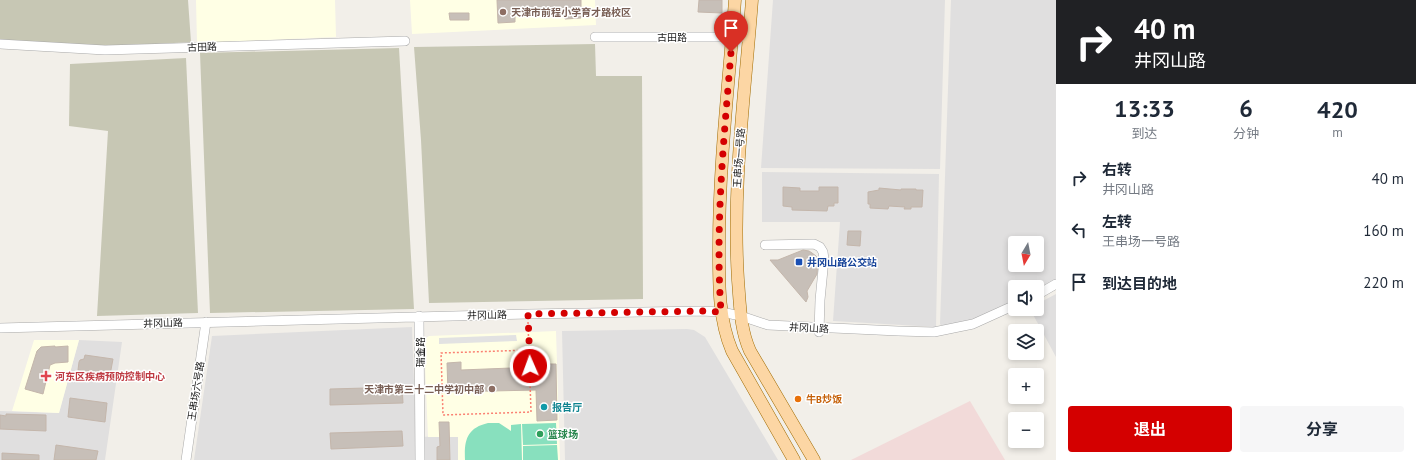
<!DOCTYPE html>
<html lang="zh">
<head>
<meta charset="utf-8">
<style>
	:root { --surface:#fff; --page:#f6f6f7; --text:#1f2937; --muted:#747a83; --accent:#d40000 }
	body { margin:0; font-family:"PT Sans","Noto Sans SC",sans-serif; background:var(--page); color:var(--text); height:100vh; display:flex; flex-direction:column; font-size:15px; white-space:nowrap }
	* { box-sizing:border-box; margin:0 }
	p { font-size:13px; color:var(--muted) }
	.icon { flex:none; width:22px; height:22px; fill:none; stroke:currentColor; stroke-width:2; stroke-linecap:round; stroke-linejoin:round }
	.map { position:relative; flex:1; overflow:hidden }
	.details { display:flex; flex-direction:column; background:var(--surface); width:360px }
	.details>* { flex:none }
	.top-card { background:#202124; color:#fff; overflow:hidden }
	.needle { width:26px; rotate:190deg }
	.fabs { position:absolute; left:1008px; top:236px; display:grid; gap:8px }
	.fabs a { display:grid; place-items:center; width:36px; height:36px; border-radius:4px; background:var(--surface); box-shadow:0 2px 6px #0003; font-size:20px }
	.pin { position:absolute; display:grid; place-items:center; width:34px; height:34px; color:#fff; margin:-41px -17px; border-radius:50% 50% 50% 0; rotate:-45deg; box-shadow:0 0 4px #0007 }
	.pin .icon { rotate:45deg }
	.me { position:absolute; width:44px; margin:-22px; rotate:358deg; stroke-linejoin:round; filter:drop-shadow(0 0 3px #0008) }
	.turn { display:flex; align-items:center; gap:14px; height:84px; padding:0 12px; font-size:18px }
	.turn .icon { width:52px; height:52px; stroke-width:2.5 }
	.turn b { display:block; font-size:28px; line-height:34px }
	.eta { display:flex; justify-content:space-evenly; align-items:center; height:68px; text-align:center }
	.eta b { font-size:24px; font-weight:700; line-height:28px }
	.button { display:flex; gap:8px; margin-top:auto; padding:8px 12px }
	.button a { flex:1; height:46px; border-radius:4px; background:var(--accent); color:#fff; font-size:16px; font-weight:700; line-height:46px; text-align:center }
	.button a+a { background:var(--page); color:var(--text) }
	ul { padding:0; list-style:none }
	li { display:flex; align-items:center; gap:12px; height:52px; padding:0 12px }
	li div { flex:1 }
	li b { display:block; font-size:15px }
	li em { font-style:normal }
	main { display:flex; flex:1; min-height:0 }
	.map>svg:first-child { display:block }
	.residential { fill:#e0dfdf; fill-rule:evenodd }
	.commercial { fill:#f2dad9 }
	.education { fill:#ffffe5 }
	.construction { fill:#c7c7b4 }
	.pitch { fill:#88e0be }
	.parking { fill:#e2e2e2 }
	.building { fill:#c7bfb8; stroke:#c4b6ab }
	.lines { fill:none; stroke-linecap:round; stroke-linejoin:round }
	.minor-casing { stroke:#a9a9a9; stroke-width:10 }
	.major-casing { stroke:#a06b00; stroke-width:13 }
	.path { stroke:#fa8072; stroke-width:1.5; stroke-dasharray:2 2; stroke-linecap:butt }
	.minor { stroke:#fff; stroke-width:9 }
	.major { stroke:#fcd6a4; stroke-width:12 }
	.route { stroke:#d40000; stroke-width:7; stroke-dasharray:0 12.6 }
	.education-dot { fill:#8d6e63; stroke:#fff; stroke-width:1.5 }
	.transit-dot { fill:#1a4fb4; stroke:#fff; stroke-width:1.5 }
	.health-dot { fill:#e0444e; stroke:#fff; stroke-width:1.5 }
	.food-dot { fill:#e8710a; stroke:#fff; stroke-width:1.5 }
	.culture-dot { fill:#0f9aa8; stroke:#fff; stroke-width:1.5 }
	.leisure-dot { fill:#2e9e5b; stroke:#fff; stroke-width:1.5 }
	.labels { text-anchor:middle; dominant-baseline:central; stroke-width:3; stroke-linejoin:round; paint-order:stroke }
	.education-label { font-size:10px; font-weight:bold; fill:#785e54; stroke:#fff; text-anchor:start }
	.street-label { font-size:10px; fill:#222; stroke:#fff }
	.transit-label { font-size:10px; font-weight:bold; fill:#164399; stroke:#fff; text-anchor:start }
	.health-label { font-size:10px; font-weight:bold; fill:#be3a42; stroke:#fff; text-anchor:start }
	.food-label { font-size:10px; font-weight:bold; fill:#c56008; stroke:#fff; text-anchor:start }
	.culture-label { font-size:10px; font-weight:bold; fill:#0d838f; stroke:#fff; text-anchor:start }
	.leisure-label { font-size:10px; font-weight:bold; fill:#27864d; stroke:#fff; text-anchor:start }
</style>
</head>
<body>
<main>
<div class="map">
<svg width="1056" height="460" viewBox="0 0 1056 460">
	<rect width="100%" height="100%" fill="#f2efe9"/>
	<path class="residential" d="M773,0H945L940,169L761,168Z
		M951,0H1056V280L1037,290V287H1015V301L989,314L964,323L942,326L940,324ZM1015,243H1037V265H1015Z
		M762,172L939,174L936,327L833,321L840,222H762Z
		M1056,294V357L1030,309H1037V304Z
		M412,327L416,437L458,436V460H194L212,336Z
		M687,329L694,330L705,337L778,460H565L562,331Z
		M79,340L122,342L105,460H0V411L59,413Z"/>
	<path class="commercial" d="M970,401L1005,460H851Z"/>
	<path class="education" d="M196,0H335L336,37L197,43Z
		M410,0H595L596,25L412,34Z
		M556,331L560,460H458V437H428L424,341L426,338L429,336Z
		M34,340H79L59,413L12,411Z"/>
	<path class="construction" d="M0,0H188L191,42L104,47L0,40Z
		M595,44L596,76H642L643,299L429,303L421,140L414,47Z
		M399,48L414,309L210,313L200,53Z
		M186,58L198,313L97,316L108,131L69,126L70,64Z"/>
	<path class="pitch" d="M488,423H499L511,431V425L521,424L522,460H465C464,440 467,428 488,423Z
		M556,423L557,444L523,445L522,424Z
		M557,445L558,460H523V446Z"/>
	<path class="parking" d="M516,335L517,341L439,344V338Z"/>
	<path class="building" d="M497,0H581V18L565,19V9L544,10V12H533V10L515,11V22L498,23Z
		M699,0H722V13L698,12Z
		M449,13H469V20H450Z
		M783,187L800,188V191H819V187H838V203H834V206H828L827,211L792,210V207L783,206Z
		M879,188L901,190V189H916V190H923L922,207H911V209H904L905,207L889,206L888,209L870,208V204H868V192L879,190Z
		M848,231H861L860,246L847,245Z
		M803,250L809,251L812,253L816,256L818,260L817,274L807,291L808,297L806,302L770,260H778Z
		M55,346V347L68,346V362L55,363L50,365L43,394L25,389L37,351L41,347Z
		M85,355L113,359L110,375L78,370L79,362L80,360L84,359Z
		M511,361H525V364H556L557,420L537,421L536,390L448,392L447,363L461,362V370L511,368Z
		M402,387L403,403L330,405V389Z
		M70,398L107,403L105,422L68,417Z
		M6,414L46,415V431L0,429V415L6,416Z
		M439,422H449L450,460H437V447L440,446Z
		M402,431L403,446L331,449L330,433Z
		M56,445L98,451L96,460H54Z
		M2,453L39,455V460H2Z"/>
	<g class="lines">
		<defs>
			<path id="minor" d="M595,37H749
				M0,44L105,50L405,41
				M765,245L814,244L820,247L823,252L824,259L820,300L819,332
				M1037,295L1056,284
				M419,316L420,460
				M0,328L528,314L701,311L721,312L741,316L768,325L898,331L934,332L973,324L1015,305
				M186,460L206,322"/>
			<path id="major" d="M735,0C729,82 719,164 719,246C719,282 718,318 732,351L794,460
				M752,0C745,93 732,186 738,280C740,304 740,329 750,351L814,460"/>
		</defs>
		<use href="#minor" class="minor-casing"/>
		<use href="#major" class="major-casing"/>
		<path class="path" d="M528,322L531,412L443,415L441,353L530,350"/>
		<use href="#minor" class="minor"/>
		<use href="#major" class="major"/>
	</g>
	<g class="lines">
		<path class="route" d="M530,366L528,314L701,311L721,312C715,225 724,138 731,52"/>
	</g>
	<g class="education-dot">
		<circle cx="503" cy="12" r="4"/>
		<circle cx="492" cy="389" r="4"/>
	</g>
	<rect class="transit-dot" x="795" y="258" width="8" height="8" rx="2"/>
	<path class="health-dot" d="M44 370h4v4h4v4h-4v4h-4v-4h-4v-4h4z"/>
	<circle class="food-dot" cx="798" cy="399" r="4"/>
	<circle class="culture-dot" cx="544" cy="407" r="4"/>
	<circle class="leisure-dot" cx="540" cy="434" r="4"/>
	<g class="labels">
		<g class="education-label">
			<text x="511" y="12">天津市前程小学育才路校区</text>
			<text x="484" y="389" text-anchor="end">天津市第三十二中学初中部</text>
		</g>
		<g class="street-label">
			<text x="672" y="37">古田路</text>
			<text transform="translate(202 47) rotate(-2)">古田路</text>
			<text transform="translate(739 158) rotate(-86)">王串场一号路</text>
			<text transform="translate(487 315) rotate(-1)">井冈山路</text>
			<text transform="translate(163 323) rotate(-2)">井冈山路</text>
			<text transform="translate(809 328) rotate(3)">井冈山路</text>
			<text transform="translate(420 352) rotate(-90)">瑞金路</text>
			<text transform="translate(196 391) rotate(-81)">王串场六号路</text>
		</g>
		<g class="transit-label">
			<text x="807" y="262">井冈山路公交站</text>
		</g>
		<g class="health-label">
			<text x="55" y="376">河东区疾病预防控制中心</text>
		</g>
		<g class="food-label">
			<text x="806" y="399">牛B炒饭</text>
		</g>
		<g class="culture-label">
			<text x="552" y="407">报告厅</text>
		</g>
		<g class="leisure-label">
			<text x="548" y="434">篮球场</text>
		</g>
	</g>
</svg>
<div class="fabs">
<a><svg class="needle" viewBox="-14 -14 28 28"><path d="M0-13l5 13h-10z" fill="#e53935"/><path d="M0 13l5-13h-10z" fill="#747a83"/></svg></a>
<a><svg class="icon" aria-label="sound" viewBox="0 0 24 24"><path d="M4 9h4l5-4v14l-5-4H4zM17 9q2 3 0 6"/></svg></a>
<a><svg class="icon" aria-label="layers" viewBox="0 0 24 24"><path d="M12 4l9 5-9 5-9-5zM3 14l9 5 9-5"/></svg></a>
<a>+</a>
<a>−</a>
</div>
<div class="pin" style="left:731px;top:52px;background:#d93025"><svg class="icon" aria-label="arrive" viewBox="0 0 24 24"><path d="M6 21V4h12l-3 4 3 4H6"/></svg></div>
<svg class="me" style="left:530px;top:366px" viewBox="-20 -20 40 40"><circle r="17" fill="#d40000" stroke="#fff" stroke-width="3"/><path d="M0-11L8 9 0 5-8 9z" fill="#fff"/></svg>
</div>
<section class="details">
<div class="top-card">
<div class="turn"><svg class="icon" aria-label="right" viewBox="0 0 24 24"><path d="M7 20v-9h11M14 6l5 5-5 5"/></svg><div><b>40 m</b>井冈山路</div></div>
</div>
<div class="eta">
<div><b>13:33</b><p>到达</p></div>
<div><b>6</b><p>分钟</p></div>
<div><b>420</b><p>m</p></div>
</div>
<ul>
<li><svg class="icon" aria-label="right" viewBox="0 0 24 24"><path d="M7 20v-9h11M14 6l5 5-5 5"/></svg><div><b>右转</b><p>井冈山路</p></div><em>40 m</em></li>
<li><svg class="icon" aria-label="left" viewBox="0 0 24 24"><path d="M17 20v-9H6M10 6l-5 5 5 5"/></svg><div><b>左转</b><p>王串场一号路</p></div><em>160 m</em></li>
<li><svg class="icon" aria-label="arrive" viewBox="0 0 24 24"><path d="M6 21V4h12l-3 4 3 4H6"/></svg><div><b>到达目的地</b></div><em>220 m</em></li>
</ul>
<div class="button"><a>退出</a><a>分享</a></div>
</section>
</main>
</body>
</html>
